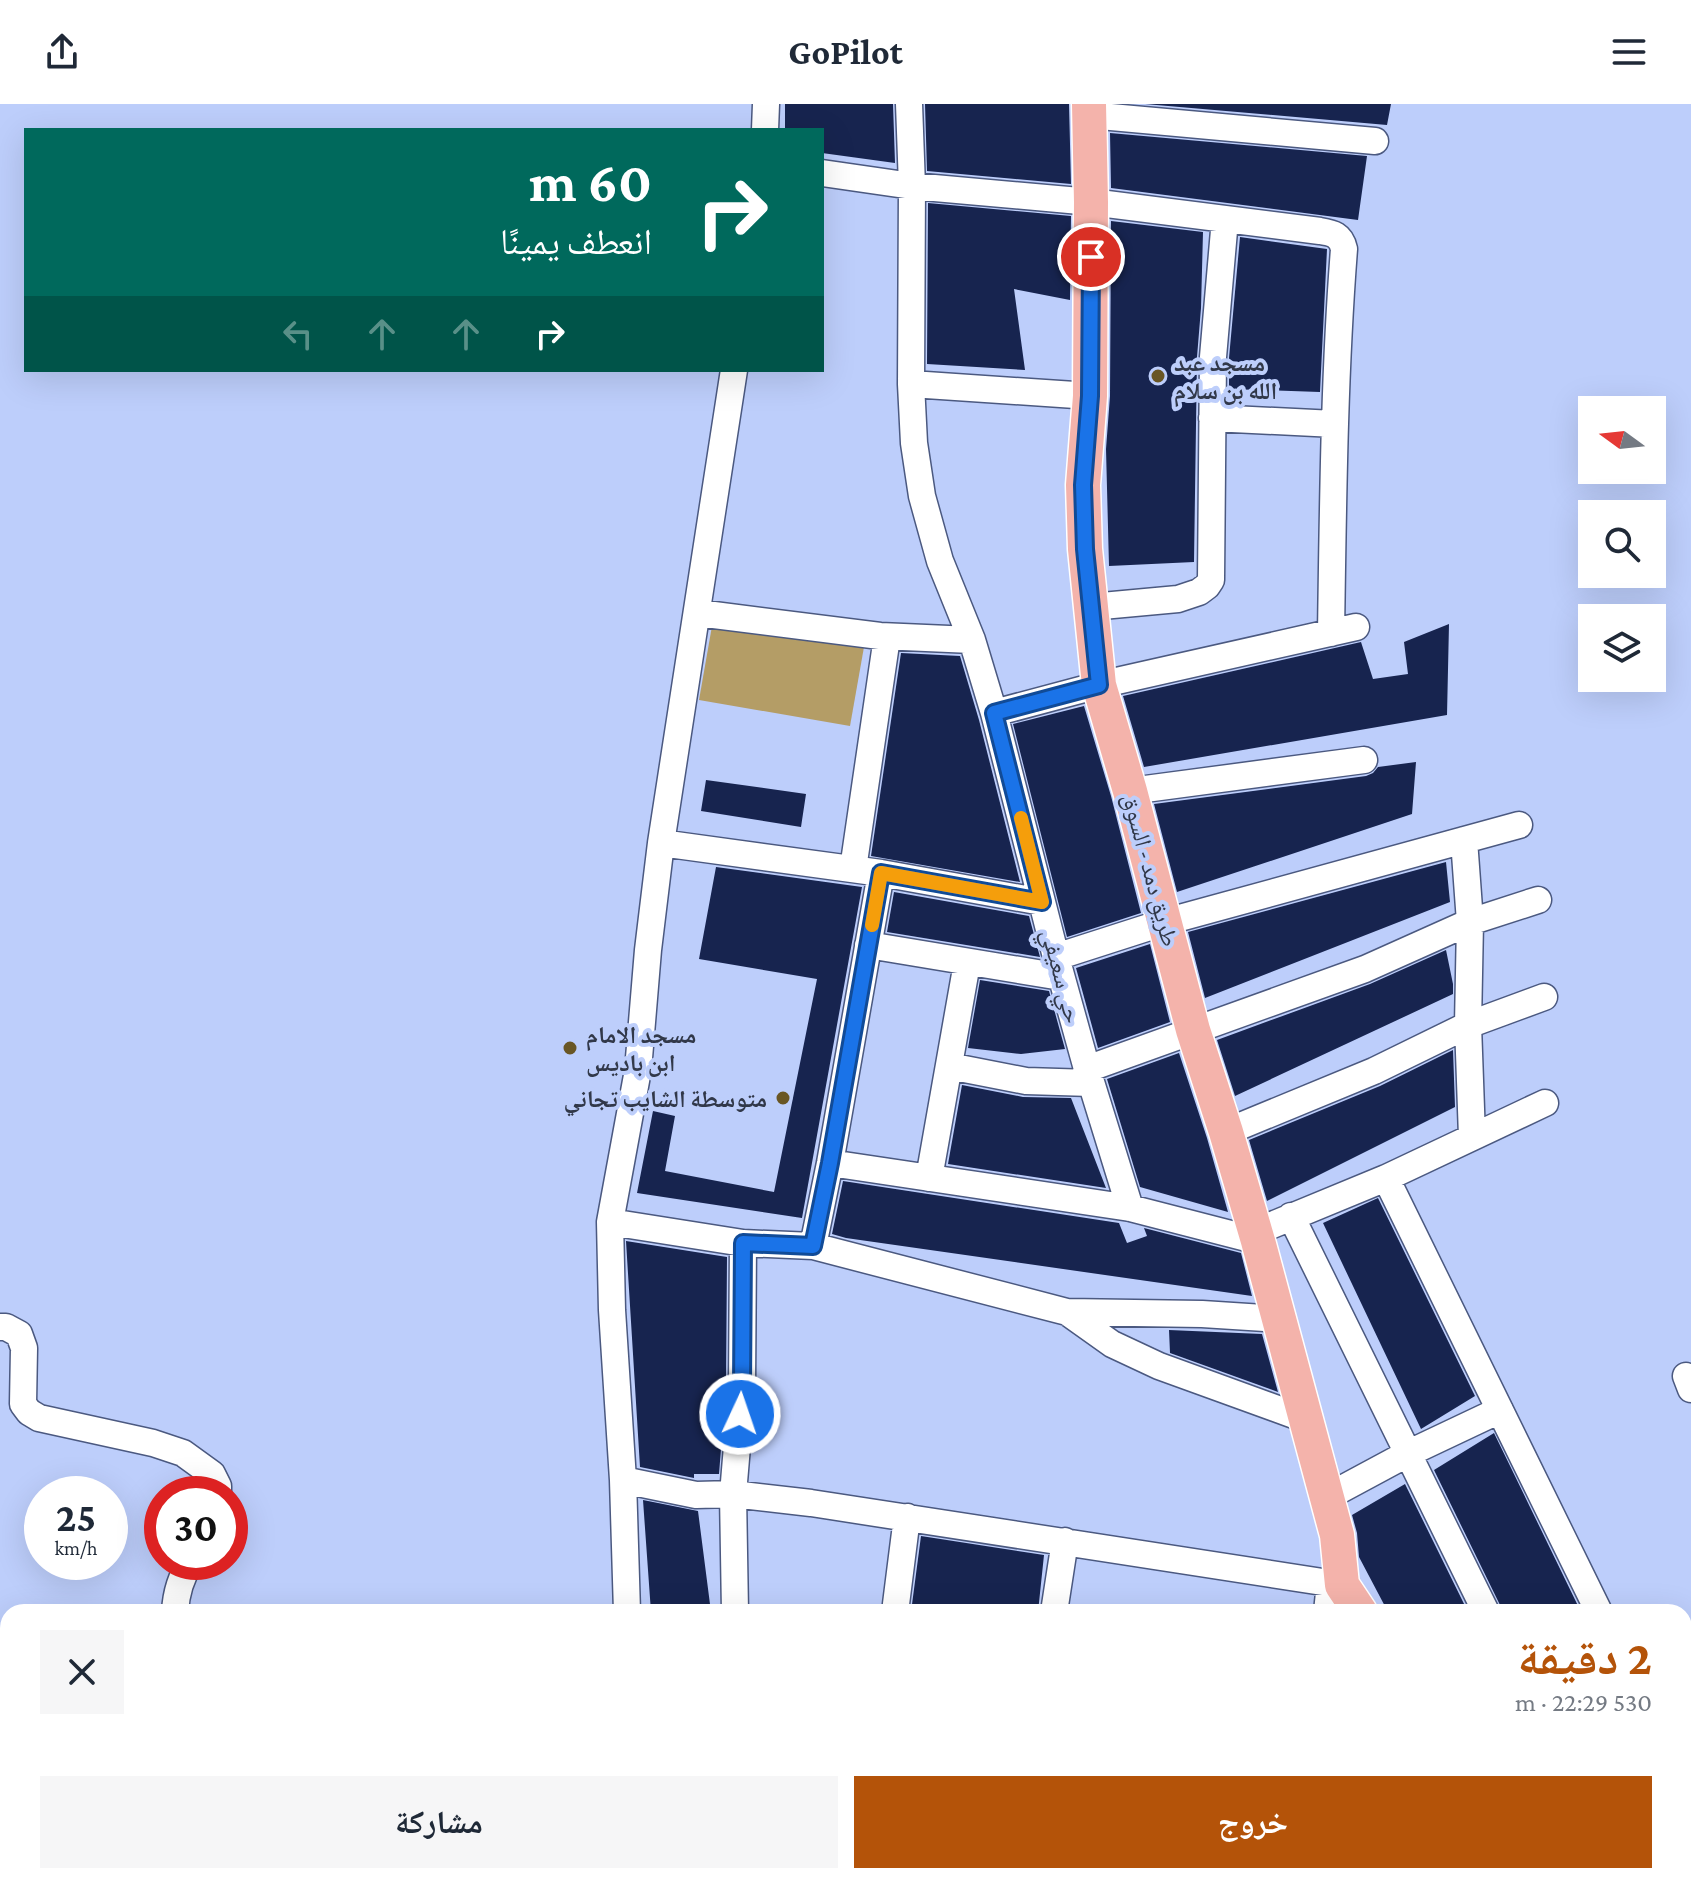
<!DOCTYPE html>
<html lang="ar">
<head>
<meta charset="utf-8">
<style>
	:root { --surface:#fff; --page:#f6f6f7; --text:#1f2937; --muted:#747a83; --accent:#b45309 }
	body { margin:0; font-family:"Crimson Pro","Noto Naskh Arabic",serif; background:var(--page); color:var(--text); direction:rtl; height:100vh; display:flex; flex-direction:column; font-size:30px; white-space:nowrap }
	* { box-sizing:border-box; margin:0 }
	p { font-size:26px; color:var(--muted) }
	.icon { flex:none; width:44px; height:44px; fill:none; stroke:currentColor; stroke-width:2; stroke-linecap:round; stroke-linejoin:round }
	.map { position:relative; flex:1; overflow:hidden; direction:ltr }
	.panel { position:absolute; left:0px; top:1500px; width:1692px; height:280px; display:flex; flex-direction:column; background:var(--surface); border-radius:24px 24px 0 0; box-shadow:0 8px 32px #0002; direction:rtl }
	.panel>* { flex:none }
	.guide { position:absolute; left:24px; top:24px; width:800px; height:244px; border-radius:0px; box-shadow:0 8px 32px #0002; direction:rtl; background:#00695c; color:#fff; overflow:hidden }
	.needle { width:52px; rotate:285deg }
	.controls { position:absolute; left:1578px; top:292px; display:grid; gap:16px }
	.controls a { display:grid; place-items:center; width:88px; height:88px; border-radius:0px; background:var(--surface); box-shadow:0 8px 32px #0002; font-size:40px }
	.speed { position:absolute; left:24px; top:1372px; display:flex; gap:16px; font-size:40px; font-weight:700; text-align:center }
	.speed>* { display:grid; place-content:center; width:104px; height:104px; border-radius:50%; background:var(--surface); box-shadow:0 8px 32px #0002; line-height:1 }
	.speed small { font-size:20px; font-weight:400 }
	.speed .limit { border:12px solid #d22; background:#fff; color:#111 }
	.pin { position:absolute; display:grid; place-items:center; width:68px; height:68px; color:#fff; margin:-34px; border:4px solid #fff; border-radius:50%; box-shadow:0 2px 8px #0007 }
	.me { position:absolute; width:88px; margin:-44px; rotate:3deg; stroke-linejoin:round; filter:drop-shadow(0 0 6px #0008) }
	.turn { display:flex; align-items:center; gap:28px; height:168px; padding:0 40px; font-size:36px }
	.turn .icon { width:104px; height:104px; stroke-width:2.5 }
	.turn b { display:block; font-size:56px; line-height:68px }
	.lanes { display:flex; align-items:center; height:76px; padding:0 40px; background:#0003; justify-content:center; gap:40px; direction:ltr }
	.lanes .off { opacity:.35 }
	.round { display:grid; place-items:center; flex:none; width:84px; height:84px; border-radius:0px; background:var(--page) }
	.summary { display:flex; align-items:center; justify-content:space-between; height:136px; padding:0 40px }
	h1 { font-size:48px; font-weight:700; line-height:60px; color:var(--accent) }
	.button { display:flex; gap:16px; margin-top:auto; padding:16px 40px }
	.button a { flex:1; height:92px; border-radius:0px; background:var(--accent); color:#fff; font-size:32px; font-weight:700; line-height:92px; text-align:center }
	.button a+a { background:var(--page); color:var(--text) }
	header { display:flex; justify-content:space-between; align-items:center; height:104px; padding:0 40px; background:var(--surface); font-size:36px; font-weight:700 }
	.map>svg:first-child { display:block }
	.green { fill:#b49d66 }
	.building { fill:#17244f }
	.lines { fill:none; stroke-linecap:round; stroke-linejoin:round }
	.minor-casing { stroke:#4b5980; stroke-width:29 }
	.major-casing { stroke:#fff; stroke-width:37 }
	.minor { stroke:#fff; stroke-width:26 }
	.major { stroke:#f4b3ab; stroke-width:34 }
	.route-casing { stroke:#114b97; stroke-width:20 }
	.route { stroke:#1a73e8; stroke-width:14 }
	.slow { stroke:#f59e0b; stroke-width:14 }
	.poi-dot { fill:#695624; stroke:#bdcefb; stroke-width:3 }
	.labels { text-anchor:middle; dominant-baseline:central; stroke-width:8; stroke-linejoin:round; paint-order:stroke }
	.poi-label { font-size:24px; font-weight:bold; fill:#313849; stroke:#bdcefb; text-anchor:start }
	.street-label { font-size:24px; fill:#313849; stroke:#bdcefb }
</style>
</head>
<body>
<header><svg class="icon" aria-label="menu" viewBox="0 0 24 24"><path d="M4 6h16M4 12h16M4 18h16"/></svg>GoPilot<svg class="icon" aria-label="share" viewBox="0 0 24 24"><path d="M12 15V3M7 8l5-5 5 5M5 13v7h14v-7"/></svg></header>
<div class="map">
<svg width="1691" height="1780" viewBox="0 0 1691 1780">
	<rect width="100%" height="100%" fill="#bdcefb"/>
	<path class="green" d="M712,522L864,543L850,622L699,596Z"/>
	<path class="building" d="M785,0H893L895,59L822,49V26H785Z
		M925,0H1069L1071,80L927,67Z
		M1145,0H1391L1387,21Z
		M1110,29L1367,52L1358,116L1111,84Z
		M928,99L1071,112L1070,196L1014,185L1025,266L927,260Z
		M1111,117L1203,128L1201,204L1197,253L1194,458L1109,462L1106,345L1110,292Z
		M1240,133L1327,145L1320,288L1229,285V254Z
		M1449,520L1447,611L1144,663L1123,592L1361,538L1373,575L1408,570L1404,538Z
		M901,549L960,552L979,616L1020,778L871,752Z
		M1084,602L1111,692L1141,809L1067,833L1013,620Z
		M1416,658L1412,710L1177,788L1154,700L1366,672L1373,669L1378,663Z
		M706,676L806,690L801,723L701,707Z
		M1446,758L1450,798L1205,894L1188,828Z
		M716,763L862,783L802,1114L637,1089L653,1007L675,1012L665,1067L774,1088L817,875L699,855Z
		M894,788L1029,812L1040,853L887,828Z
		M1150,840L1170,918L1098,944L1076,864Z
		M1446,846L1453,880V890L1235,992L1217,936L1370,880Z
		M980,876L1049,887L1065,945L1021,950L968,944Z
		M1453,946L1455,1003L1267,1097L1249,1036L1380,982Z
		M1179,949L1207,1034L1228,1108L1140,1083L1107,975Z
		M962,981L1023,993L1071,994L1106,1084L948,1060Z
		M843,1077L1119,1119L1127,1139L1147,1132L1144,1124L1241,1149L1252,1192L846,1134L832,1130Z
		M1378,1094L1475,1292L1421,1325L1323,1119Z
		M626,1137L727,1153L726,1282L719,1370H694V1374L640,1363Z
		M1169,1226L1262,1230L1278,1288L1170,1249Z
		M1494,1329L1581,1508H1502L1500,1501L1434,1366Z
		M1405,1380L1468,1508H1388L1359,1453L1357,1429L1352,1411Z
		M643,1396L698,1407L711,1508H651Z
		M921,1432L1044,1451L1038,1508H911Z"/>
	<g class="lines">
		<defs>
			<path id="minor" d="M909,0L912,82L911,280L914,339L922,392L940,457L972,536L994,609L1056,853L1087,965L1130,1104
				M1089,11L1375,37
				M765,26L766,0
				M822,69L912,82L1091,98L1320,127C1333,129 1341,131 1344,145C1334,273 1333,401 1331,529
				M911,280L1090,292
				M1212,314L1335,320
				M1091,503L1178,495L1199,488L1207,482L1211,476L1213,253L1225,115
				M698,509L880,532L972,536
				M994,609L1099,581L1356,523
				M1130,687L1364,656
				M1464,736L1470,818L1468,921L1472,1033
				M661,739L881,769L1042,798
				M853,765L887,533
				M868,841L1061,873
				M1056,853L1165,818L1519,721
				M949,962L1026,977L1091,979
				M1087,965L1365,865L1470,818L1538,796
				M1226,1028L1374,967L1468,921L1544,893
				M830,1059L1130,1104L1258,1137
				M929,1074L967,859
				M1386,1074L1599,1508
				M1291,1112L1486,1508
				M610,1118L743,1139L813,1142L1067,1208L1202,1210L1279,1215
				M1255,1128L1386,1074L1545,999
				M813,1142L830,1059L881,769
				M1067,1208L1112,1240L1159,1262L1305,1315
				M0,1223H6L19,1230L24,1244L23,1300L29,1308L39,1314L153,1339L183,1349L212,1370L218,1382V1390
				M1686,1272L1691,1285
				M623,1376L696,1391L733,1390L811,1399L1342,1481
				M1327,1393L1407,1350L1500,1306
				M175,1508C176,1489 180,1474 191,1458
				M627,1508L623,1376L612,1206L610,1118L638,966L648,846L661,739L734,266
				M735,1508L733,1390L742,1283L743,1139
				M895,1508L907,1413
				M1054,1508L1065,1437
				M1327,1508L1330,1479
				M1684,1677L1691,1678
				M657,1772L660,1780
				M996,1772L1086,1780
				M502,1780L503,1772
				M1267,1780L1269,1772
				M1556,1780L1557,1772
				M1665,1780L1667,1772"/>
			<path id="major" d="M1089,0L1091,98L1090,292L1083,381L1085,445L1099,581L1130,687L1193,926L1226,1028L1258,1137L1337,1431L1342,1481L1360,1508
				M1445,1780L1446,1772"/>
		</defs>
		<use href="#minor" class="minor-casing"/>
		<use href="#major" class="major-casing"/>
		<use href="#minor" class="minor"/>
		<use href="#major" class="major"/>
	</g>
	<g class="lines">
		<defs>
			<path id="route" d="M740,1310L742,1283L743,1139L813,1142L830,1059L881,769L1042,798L994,609L1099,581L1085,445L1083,381L1090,292L1091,153"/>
		</defs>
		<use href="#route" class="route-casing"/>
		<use href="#route" class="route"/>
		<path class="slow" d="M872,821L881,769L1042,798L1021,714"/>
	</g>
	<g class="poi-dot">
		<circle cx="1158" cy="272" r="8"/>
		<circle cx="570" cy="944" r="8"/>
		<circle cx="783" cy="994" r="8"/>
	</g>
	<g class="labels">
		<g class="poi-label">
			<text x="1174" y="258">مسجد عبد<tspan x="1174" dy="28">الله بن سلام</tspan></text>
			<text x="586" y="930">مسجد الامام<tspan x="586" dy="28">ابن باديس</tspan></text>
			<text x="767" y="994" text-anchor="end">متوسطة الشايب تجاني</text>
		</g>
		<g class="street-label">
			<text transform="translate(1151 766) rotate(75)">طريق دمد - السوق</text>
			<text transform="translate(1062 872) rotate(75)">حي سعيفي</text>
		</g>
	</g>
</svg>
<div class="controls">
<a><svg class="needle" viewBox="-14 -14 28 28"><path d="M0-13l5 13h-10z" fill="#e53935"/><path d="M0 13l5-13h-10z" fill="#747a83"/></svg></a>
<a><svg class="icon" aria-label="search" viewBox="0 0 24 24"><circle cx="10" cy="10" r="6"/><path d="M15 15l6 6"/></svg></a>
<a><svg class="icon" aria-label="layers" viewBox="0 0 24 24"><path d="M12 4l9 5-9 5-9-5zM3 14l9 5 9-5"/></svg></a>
</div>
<div class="speed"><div>25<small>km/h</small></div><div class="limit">30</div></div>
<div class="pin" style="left:1091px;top:153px;background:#d93025"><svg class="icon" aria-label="arrive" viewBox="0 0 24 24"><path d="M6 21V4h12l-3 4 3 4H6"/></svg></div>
<svg class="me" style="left:740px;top:1310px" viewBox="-20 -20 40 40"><circle r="17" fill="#1a73e8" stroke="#fff" stroke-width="3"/><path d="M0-11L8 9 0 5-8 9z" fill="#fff"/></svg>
<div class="guide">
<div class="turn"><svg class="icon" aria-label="right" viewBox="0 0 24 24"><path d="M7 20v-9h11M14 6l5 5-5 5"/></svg><div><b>60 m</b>انعطف يمينًا</div></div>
<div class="lanes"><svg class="icon off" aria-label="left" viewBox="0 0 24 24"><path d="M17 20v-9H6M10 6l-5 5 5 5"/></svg><svg class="icon off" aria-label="ahead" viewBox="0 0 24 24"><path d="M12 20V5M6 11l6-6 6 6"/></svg><svg class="icon off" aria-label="ahead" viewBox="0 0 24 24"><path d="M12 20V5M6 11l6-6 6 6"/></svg><svg class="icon" aria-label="right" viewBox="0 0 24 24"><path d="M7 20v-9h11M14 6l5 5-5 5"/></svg></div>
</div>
<section class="panel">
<div class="summary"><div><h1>2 دقيقة</h1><p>530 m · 22:29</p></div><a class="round"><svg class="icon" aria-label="close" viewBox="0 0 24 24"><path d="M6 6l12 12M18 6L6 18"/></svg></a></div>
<div class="button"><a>خروج</a><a>مشاركة</a></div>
</section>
</div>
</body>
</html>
